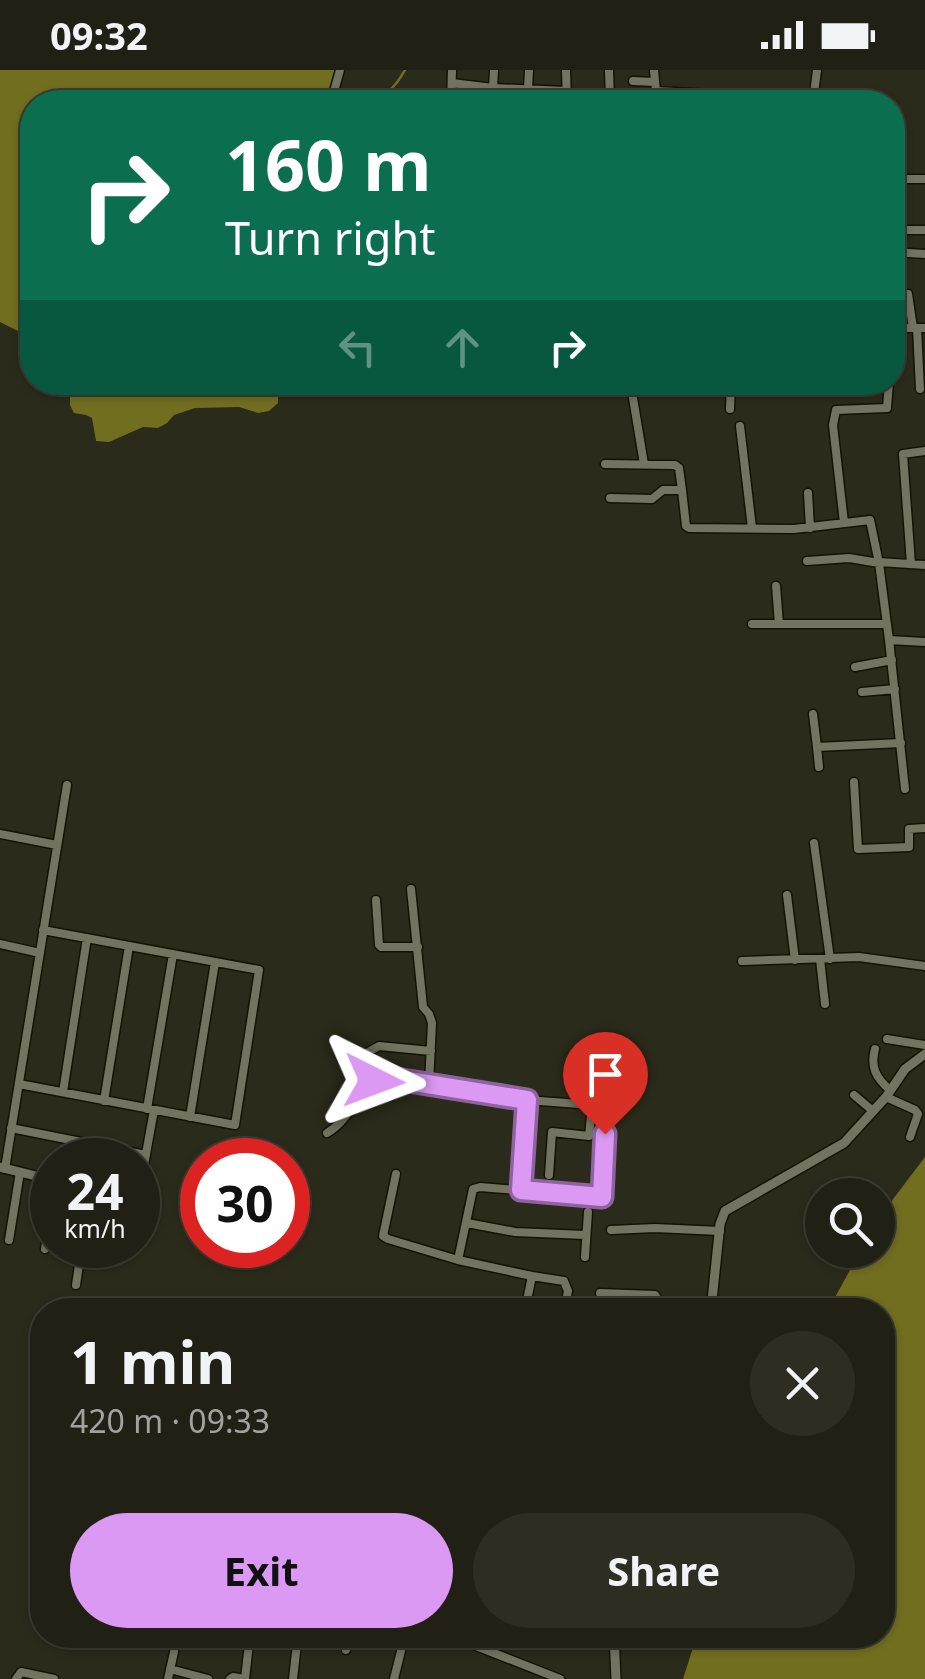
<!DOCTYPE html>
<html lang="en">
<head>
<meta charset="utf-8">
<style>
	:root { --surface:#202014; --page:#2d2d22; --text:#f1f3f6; --muted:#a2a3a0; --line:#3d3e34; --accent:#dc99f4 }
	body { margin:0; font-family:"Noto Sans",sans-serif; background:var(--page); color:var(--text); height:100vh; display:flex; flex-direction:column; font-size:38px; white-space:nowrap }
	* { box-sizing:border-box; margin:0 }
	p { font-size:32px; color:var(--muted) }
	.icon { flex:none; width:55px; height:55px; fill:none; stroke:currentColor; stroke-width:2; stroke-linecap:round; stroke-linejoin:round }
	.map { position:relative; flex:1; overflow:hidden }
	.sheet { position:absolute; left:30px; top:1228px; width:865px; height:350px; display:flex; flex-direction:column; background:var(--surface); border-radius:40px; box-shadow:0 2px 8px #0004,0 0 0 2px var(--line) }
	.sheet>* { flex:none }
	.banner { position:absolute; left:20px; top:20px; width:885px; height:305px; border-radius:40px; box-shadow:0 2px 8px #0004,0 0 0 2px var(--line); background:#0b6e4f; color:#fff; overflow:hidden }
	.fabs { position:absolute; left:805px; top:1108px; display:grid; gap:20px }
	.fabs a { display:grid; place-items:center; width:90px; height:90px; border-radius:50%; background:var(--surface); box-shadow:0 2px 8px #0004,0 0 0 2px var(--line); font-size:50px }
	.speed { position:absolute; left:30px; top:1068px; display:flex; gap:20px; font-size:50px; font-weight:700; text-align:center }
	.speed>* { display:grid; place-content:center; width:130px; height:130px; border-radius:50%; background:var(--surface); box-shadow:0 2px 8px #0004,0 0 0 2px var(--line); line-height:1 }
	.speed small { font-size:25px; font-weight:400 }
	.speed .limit { border:15px solid #d22; background:#fff; color:#111 }
	.pin { position:absolute; display:grid; place-items:center; width:85px; height:85px; color:#fff; margin:-102px -42px; border-radius:50% 50% 50% 0; rotate:-45deg; box-shadow:0 0 10px #0007 }
	.pin .icon { rotate:45deg }
	.me { position:absolute; width:110px; margin:-55px; rotate:93deg; stroke-linejoin:round; filter:drop-shadow(0 0 8px #0008) }
	.turn { display:flex; align-items:center; gap:35px; height:210px; padding:0 40px; font-size:45px }
	.turn .icon { width:130px; height:130px; stroke-width:2.5 }
	.turn b { display:block; font-size:70px; line-height:85px }
	.lanes { display:flex; align-items:center; height:95px; padding:0 40px; background:#0003; justify-content:center; gap:50px; direction:ltr }
	.lanes .off { opacity:.35 }
	.round { display:grid; place-items:center; flex:none; width:105px; height:105px; border-radius:52px; background:var(--page) }
	.headline { display:flex; align-items:center; justify-content:space-between; height:170px; padding:0 40px }
	h1 { font-size:60px; font-weight:700; line-height:75px }
	.action { display:flex; gap:20px; margin-top:auto; padding:20px 40px }
	.action a { flex:1; height:115px; border-radius:60px; background:var(--accent); color:#111; font-size:40px; font-weight:700; line-height:115px; text-align:center }
	.action a+a { background:var(--page); color:var(--text) }
	.status { display:flex; justify-content:space-between; align-items:center; height:70px; padding:0 50px; background:var(--surface); direction:ltr }
	.status svg { height:28px; fill:currentColor }
	.map>svg:first-child { display:block }
	.water { fill:#716e20 }
	.lines { fill:none; stroke-linecap:round; stroke-linejoin:round }
	.stream { stroke:#716e20; stroke-width:2.5 }
	.minor-casing { stroke:#141305; stroke-width:11 }
	.tertiary-casing { stroke:#141305; stroke-width:12 }
	.minor { stroke:#737361; stroke-width:8 }
	.tertiary { stroke:#737361; stroke-width:9 }
	.route-casing { stroke:#8f639f; stroke-width:25 }
	.route { stroke:#dc99f4; stroke-width:18 }
</style>
</head>
<body>
<div class="status"><b>09:32</b><svg viewBox="0 0 49 12"><path d="M0 12V9h3v3zM5 12V6h3v6zM10 12V3h3v9zM15 12V0h3v12zM26 1h20v11H26zM47 4h2v5h-2z"/></svg></div>
<div class="map">
<svg width="925" height="1609" viewBox="0 0 925 1609">
	<rect width="100%" height="100%" fill="#2b2b1b"/>
	<path class="water" d="M0,0H335L326,32H32V268L0,252Z
		M101,313H213L212,323L218,325L238,323L258,326L267,313H287L278,322V333L269,341L258,343L239,337L195,338L174,345L167,353L158,358L143,357L109,372L96,371L92,348L86,345L74,343L70,335V326L84,325Z
		M925,1087V1609H683L697,1565H882V1240H828L861,1180H878V1149Z"/>
	<g class="lines">
		<path class="stream" d="M351,32C379,17 384,37 405,0"/>
		<defs>
			<path id="minor" d="M566,0L567,32
				M609,0L610,32
				M654,0L656,21L769,27
				M633,11L655,12
				M452,13L493,18L566,21
				M493,18L494,0
				M528,19L529,0
				M567,31L591,32
				M331,32L340,0
				M451,32L452,0
				M813,32L817,0
				M892,109H925
				M892,160H925
				M892,182L925,184
				M908,224L913,258
				M892,258H925
				M917,258L920,319
				M217,321L218,312
				M632,322L644,394
				M730,339L731,312
				M740,356L752,458
				M605,394L675,395L679,398L682,420
				M808,423L810,458
				M610,428L652,429L663,420H682L686,456L689,458L794,459L870,450L879,493L889,570L905,719
				M844,453L833,355L836,340L887,338L889,312
				M807,491L849,488L879,493
				M879,492L925,495
				M911,494L903,384L925,381
				M776,516L779,554
				M752,554H887
				M889,570L925,572
				M855,597L892,590
				M862,622L895,619
				M813,644L817,677
				M819,697L817,677L901,673
				M854,712L858,779L909,777V759L925,758
				M0,764L57,775
				M814,773L830,889
				M411,819L423,937L429,944L432,953L429,1014
				M787,825L795,890
				M376,830L379,875L381,877H418
				M0,874L40,883
				M820,889L825,934
				M742,891L859,887L925,896
				M887,969L925,975
				M875,979C870,997 876,1008 890,1020
				M361,986L379,976L431,981
				M19,1014L235,1055L259,900L43,860
				M63,1022L87,868
				M854,1025L873,1041
				M886,1027L915,1040L918,1044L910,1067
				M104,1031L129,876
				M147,1039L173,884
				M190,1047L215,892
				M11,1058L146,1085
				M327,1063C350,1050 358,1020 382,1008L527,1030L606,1036
				M5,1099L67,715
				M396,1104L383,1166L388,1169L458,1190
				M549,1105L552,1062L589,1066L592,1036
				M521,1120L527,1030
				M138,1128L154,1040
				M467,1153L515,1162L585,1165
				M611,1160L655,1158L720,1161
				M9,1170L20,1102
				M45,1179L52,1133
				M585,1187L588,1142
				M115,1191L118,1175
				M532,1206L458,1190L473,1119L480,1117L603,1127L605,1064
				M76,1215L82,1175
				M600,1223L655,1225L661,1234
				M525,1240L532,1206L564,1211L568,1221L564,1240
				M658,1240L659,1236L663,1233L712,1235
				M448,1565L560,1609
				M346,1580L351,1565
				M170,1599L208,1609
				M16,1609L21,1602L54,1609
				M168,1609L174,1582
				M230,1609L233,1607L244,1609
				M245,1609L250,1565
				M293,1609L298,1565
				M394,1609L405,1565"/>
			<path id="tertiary" d="M0,1097L52,1110
				M711,1240L720,1154L725,1141L844,1073L886,1027L905,999L925,984
				M614,1565L616,1609"/>
		</defs>
		<use href="#minor" class="minor-casing"/>
		<use href="#tertiary" class="tertiary-casing"/>
		<use href="#minor" class="minor"/>
		<use href="#tertiary" class="tertiary"/>
	</g>
	<g class="lines">
		<defs>
			<path id="route" d="M374,1011L390,1008L527,1030L521,1120L602,1127L605,1064"/>
		</defs>
		<use href="#route" class="route-casing"/>
		<use href="#route" class="route"/>
	</g>
</svg>
<div class="fabs">
<a><svg class="icon" aria-label="search" viewBox="0 0 24 24"><circle cx="10" cy="10" r="6"/><path d="M15 15l6 6"/></svg></a>
</div>
<div class="speed"><div>24<small>km/h</small></div><div class="limit">30</div></div>
<div class="pin" style="left:605px;top:1064px;background:#d93025"><svg class="icon" aria-label="arrive" viewBox="0 0 24 24"><path d="M6 21V4h12l-3 4 3 4H6"/></svg></div>
<svg class="me" style="left:374px;top:1011px" viewBox="-20 -20 40 40"><path d="M0-17L14 15 0 8-14 15z" fill="#dc99f4" stroke="#fff" stroke-width="4"/></svg>
<div class="banner">
<div class="turn"><svg class="icon" aria-label="right" viewBox="0 0 24 24"><path d="M7 20v-9h11M14 6l5 5-5 5"/></svg><div><b>160 m</b>Turn right</div></div>
<div class="lanes"><svg class="icon off" aria-label="left" viewBox="0 0 24 24"><path d="M17 20v-9H6M10 6l-5 5 5 5"/></svg><svg class="icon off" aria-label="ahead" viewBox="0 0 24 24"><path d="M12 20V5M6 11l6-6 6 6"/></svg><svg class="icon" aria-label="right" viewBox="0 0 24 24"><path d="M7 20v-9h11M14 6l5 5-5 5"/></svg></div>
</div>
<section class="sheet">
<div class="headline"><div><h1>1 min</h1><p>420 m · 09:33</p></div><a class="round"><svg class="icon" aria-label="close" viewBox="0 0 24 24"><path d="M6 6l12 12M18 6L6 18"/></svg></a></div>
<div class="action"><a>Exit</a><a>Share</a></div>
</section>
</div>
</body>
</html>
